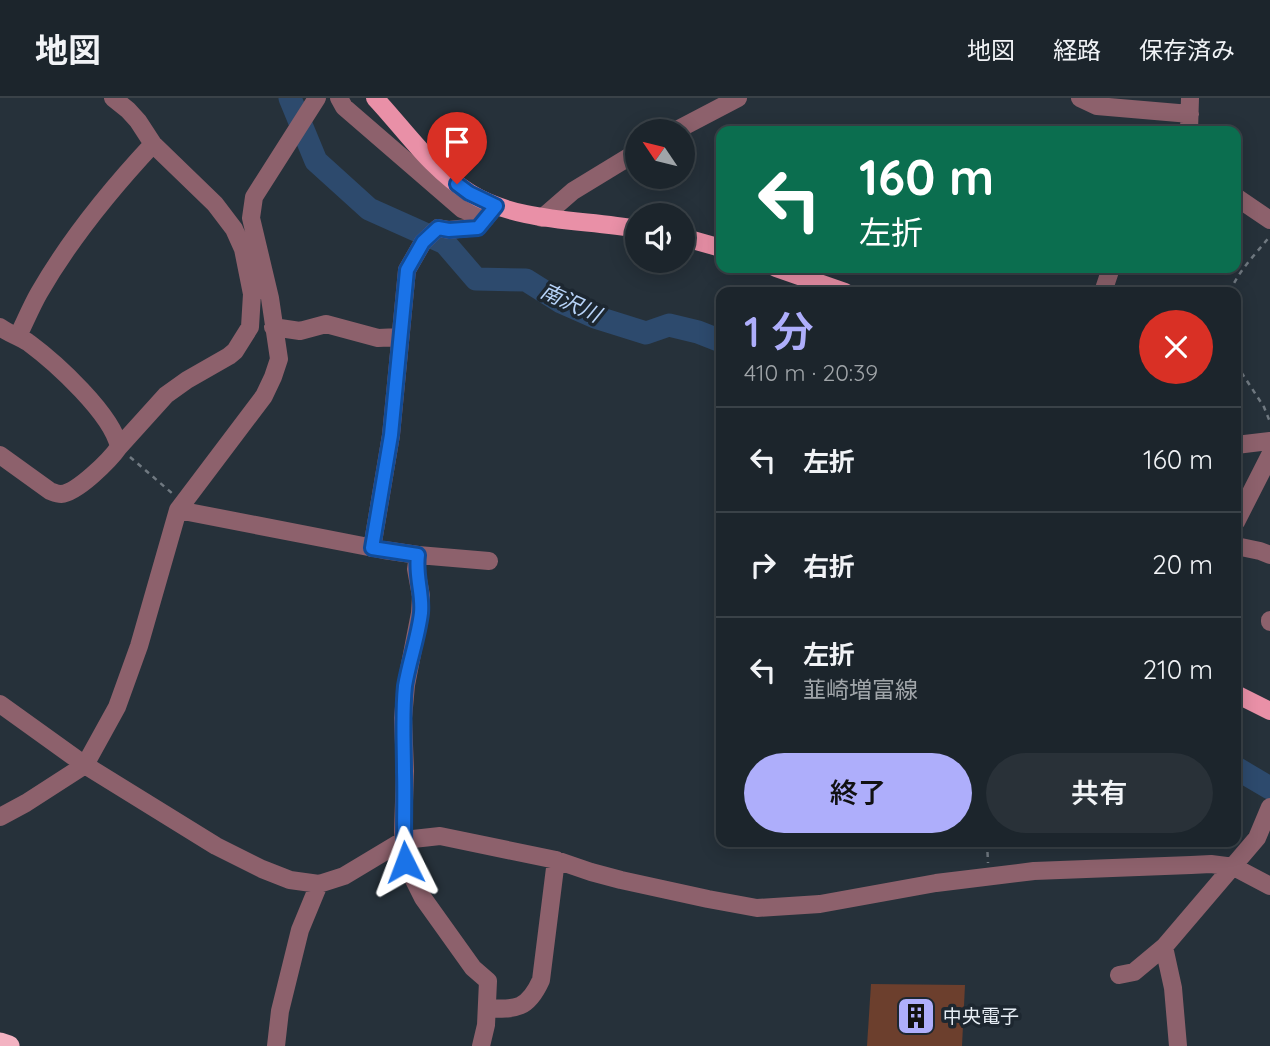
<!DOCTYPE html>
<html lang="ja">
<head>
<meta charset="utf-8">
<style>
	:root { --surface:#1c252c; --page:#293138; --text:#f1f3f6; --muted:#a0a5a9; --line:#3a4248; --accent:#aeaefb }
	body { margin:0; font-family:Quicksand,"Noto Sans JP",sans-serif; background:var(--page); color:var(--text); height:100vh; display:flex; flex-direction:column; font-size:26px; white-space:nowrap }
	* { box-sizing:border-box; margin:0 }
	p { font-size:23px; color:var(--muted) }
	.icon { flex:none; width:38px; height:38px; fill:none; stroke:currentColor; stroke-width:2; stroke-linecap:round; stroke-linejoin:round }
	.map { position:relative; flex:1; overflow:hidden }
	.drawer { position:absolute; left:716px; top:189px; width:525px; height:560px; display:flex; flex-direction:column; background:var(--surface); border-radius:14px; box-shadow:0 4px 18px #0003,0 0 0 2px var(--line) }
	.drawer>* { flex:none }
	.guide { position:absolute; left:716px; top:28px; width:525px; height:147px; border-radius:14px; box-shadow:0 4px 18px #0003,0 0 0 2px var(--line); background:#0b6e4f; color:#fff; overflow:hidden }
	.needle { width:46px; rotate:305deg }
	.tools { position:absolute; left:625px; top:21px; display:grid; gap:14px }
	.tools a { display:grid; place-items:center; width:70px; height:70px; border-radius:50%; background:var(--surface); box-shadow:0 4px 18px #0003,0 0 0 2px var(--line); font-size:35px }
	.pin { position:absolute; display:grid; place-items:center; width:60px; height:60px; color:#fff; margin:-72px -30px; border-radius:50% 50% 50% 0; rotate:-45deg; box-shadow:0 0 7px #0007 }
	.pin .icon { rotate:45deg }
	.me { position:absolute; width:77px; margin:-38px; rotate:357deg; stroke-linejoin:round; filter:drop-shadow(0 0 5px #0008) }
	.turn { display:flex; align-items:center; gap:24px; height:147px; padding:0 28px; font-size:32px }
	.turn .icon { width:91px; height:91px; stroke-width:2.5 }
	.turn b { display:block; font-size:49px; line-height:60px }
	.round { display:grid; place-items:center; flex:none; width:74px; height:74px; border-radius:37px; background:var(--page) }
	.head { display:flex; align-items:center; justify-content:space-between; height:119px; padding:0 28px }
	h1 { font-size:42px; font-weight:600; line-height:52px; color:var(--accent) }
	.button { display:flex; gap:14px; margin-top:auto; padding:14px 28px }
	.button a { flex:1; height:80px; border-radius:42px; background:var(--accent); color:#111; font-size:28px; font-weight:600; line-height:80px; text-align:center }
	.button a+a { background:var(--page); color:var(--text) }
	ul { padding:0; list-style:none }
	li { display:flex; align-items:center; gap:21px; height:105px; padding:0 28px; border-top:2px solid var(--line) }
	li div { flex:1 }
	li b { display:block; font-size:26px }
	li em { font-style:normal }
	header { display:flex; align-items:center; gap:42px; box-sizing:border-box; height:98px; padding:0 35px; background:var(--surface); border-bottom:2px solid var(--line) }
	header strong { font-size:33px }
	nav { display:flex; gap:38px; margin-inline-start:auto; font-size:24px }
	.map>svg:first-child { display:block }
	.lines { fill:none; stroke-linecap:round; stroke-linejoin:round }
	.river { stroke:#2d4a6d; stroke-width:23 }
	.building { fill:#6c3f2d }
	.path { stroke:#707981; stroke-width:2.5; stroke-dasharray:5 5; stroke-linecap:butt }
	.minor { stroke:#8d616c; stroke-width:18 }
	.major { stroke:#e990a7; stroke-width:18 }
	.highway { stroke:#f3b3c2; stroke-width:21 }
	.route-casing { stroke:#114b97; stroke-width:18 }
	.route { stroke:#1a73e8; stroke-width:12 }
	.labels { text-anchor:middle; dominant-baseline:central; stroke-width:7; stroke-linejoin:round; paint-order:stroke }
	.poi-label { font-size:19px; fill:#e6edf4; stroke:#1d2730; text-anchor:start }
	.water-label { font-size:21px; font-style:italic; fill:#b8d4f9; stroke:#1d2730 }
</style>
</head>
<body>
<header>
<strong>地図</strong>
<nav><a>地図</a><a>経路</a><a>保存済み</a></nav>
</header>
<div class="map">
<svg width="1270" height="948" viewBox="0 0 1270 948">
	<rect width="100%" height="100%" fill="#26313a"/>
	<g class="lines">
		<path class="river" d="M290,0L316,63L369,111L445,145L476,181L526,182L561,204L595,219L646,235L669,227L698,234L721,243
			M1236,670L1270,690"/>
	</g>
	<path class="building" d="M871,886L965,887L962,948H867Z"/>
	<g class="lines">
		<path class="path" d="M1230,194C1238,173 1256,156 1270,138
			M1236,266L1264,309L1270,324
			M130,359L173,396
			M987,744L988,765"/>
		<path class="minor" d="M113,0L128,12L138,23L153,46L215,106L234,131L243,151L252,196L250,229L235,253L229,258L187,282L166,297L119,349
			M339,0L344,9L462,111L486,120
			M1080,0L1097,8L1190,16
			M675,33L738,0
			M1189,33L1190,0
			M1236,99L1270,122
			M542,120L573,93L637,54
			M1103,194L1111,170
			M0,229C9,236 19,238 29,245C56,265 112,316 119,349C110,362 77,395 61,396C57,396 53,394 50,393L0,357
			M273,229L300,233L326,226L378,240L400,239
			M18,238C25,224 31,209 39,195C70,141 111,91 153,46
			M1236,347L1270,343
			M178,412L384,452L418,457L416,471L421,498L420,515L406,587L403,620L405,673L403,734L405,764L423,800L473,870L488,883L486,927L481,948
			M1236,424L1270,357
			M1236,448L1260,453L1270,457
			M372,450L391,337L407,172L423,144L438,130L449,132L478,129L496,108
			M418,457L489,463
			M1270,522V524
			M0,606L85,667L216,748L262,771L290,782L319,786L344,778L404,742L440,738L556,762L591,774L621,782L708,801L757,810L820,806L936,785L1034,773L1191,767L1211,766L1234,769L1270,788
			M0,719L26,705L85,667L117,609L139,548L178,412L264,298L273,279L279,261L270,200L251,120L254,99L317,0
			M1119,877L1134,874L1164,849
			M487,910C516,912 528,911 541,882L556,762
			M276,948L280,913L300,832L319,786
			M1178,948L1173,890L1164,849L1257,740L1270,709"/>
		<path class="major" d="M375,0C405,32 431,71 470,95C519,125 582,121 637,131
			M682,139L721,150
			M776,170L845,194
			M1236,596L1270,613"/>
		<path class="highway" d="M0,945L9,948"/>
	</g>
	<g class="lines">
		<defs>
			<path id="route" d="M405,764C403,734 405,704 404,674C404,645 402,617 405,588C409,564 418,540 421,515C423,495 415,478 418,457L372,450L391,337L407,172L423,144L438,130L449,132L478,130L496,108L469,95L457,86"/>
		</defs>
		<use href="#route" class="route-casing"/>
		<use href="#route" class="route"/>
	</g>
	<defs>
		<symbol id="building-square" viewBox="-11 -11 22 22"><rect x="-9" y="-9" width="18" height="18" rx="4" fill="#aeaefb" stroke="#1d2730"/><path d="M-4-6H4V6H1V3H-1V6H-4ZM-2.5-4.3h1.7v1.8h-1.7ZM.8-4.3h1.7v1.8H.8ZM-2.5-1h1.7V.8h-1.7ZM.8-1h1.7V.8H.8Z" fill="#111"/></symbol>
	</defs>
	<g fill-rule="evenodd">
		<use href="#building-square" x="894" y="896" width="44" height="44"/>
	</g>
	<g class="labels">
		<g class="poi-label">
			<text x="943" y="918">中央電子</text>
		</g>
		<g class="water-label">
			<text transform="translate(571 204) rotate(25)">南沢川</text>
		</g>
	</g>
</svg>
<div class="tools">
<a><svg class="needle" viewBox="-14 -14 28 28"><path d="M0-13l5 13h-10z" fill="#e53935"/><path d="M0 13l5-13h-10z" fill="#a0a5a9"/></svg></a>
<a><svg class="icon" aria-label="sound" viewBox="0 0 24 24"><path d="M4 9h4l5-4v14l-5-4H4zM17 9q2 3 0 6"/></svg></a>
</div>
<div class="pin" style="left:457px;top:86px;background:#d93025"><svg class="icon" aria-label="arrive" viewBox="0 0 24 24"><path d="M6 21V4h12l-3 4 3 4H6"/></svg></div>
<svg class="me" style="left:405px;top:764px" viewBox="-20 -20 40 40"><path d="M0-17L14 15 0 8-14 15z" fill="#1a73e8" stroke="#fff" stroke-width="4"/></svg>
<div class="guide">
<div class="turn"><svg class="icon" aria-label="left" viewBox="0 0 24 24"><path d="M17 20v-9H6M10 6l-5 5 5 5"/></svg><div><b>160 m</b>左折</div></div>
</div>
<section class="drawer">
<div class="head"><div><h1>1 分</h1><p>410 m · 20:39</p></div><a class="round" style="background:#d93025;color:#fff"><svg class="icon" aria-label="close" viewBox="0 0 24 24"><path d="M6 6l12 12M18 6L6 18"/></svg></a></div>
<ul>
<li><svg class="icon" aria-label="left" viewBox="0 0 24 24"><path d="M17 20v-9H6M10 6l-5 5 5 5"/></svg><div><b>左折</b></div><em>160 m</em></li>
<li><svg class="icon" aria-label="right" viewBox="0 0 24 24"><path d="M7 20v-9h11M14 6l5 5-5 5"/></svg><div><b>右折</b></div><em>20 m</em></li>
<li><svg class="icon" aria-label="left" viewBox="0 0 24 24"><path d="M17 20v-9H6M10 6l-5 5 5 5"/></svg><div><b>左折</b><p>韮崎増富線</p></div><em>210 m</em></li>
</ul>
<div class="button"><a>終了</a><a>共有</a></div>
</section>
</div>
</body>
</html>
